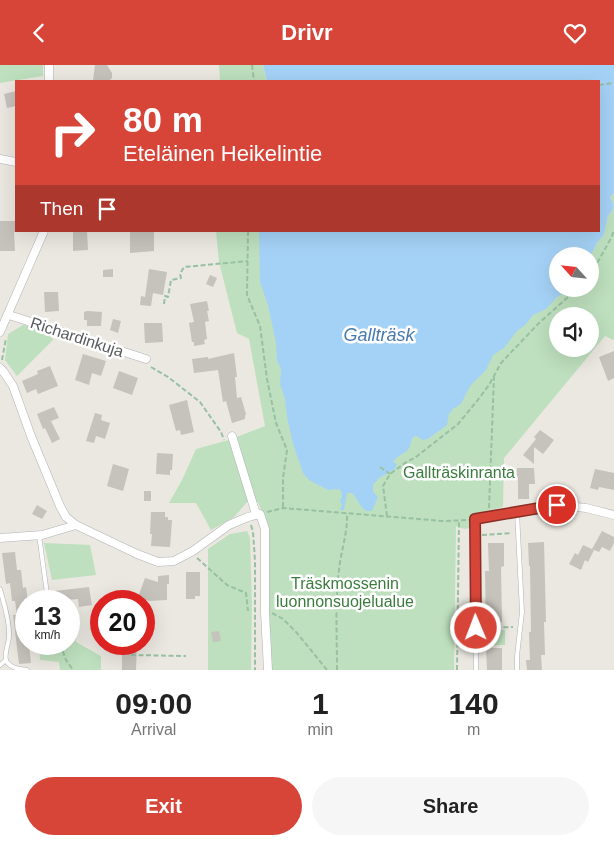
<!DOCTYPE html>
<html lang="en">
<head>
<meta charset="utf-8">
<style>
	:root { --surface:#fff; --page:#f6f6f6; --text:#222; --muted:#767676; --accent:#d74539 }
	body { margin:0; font-family:Helvetica,sans-serif; background:var(--page); color:var(--text); height:100vh; display:flex; flex-direction:column; font-size:19px; white-space:nowrap }
	* { box-sizing:border-box; margin:0 }
	p { font-size:16px; color:var(--muted) }
	.icon { flex:none; width:28px; height:28px; fill:none; stroke:currentColor; stroke-width:2; stroke-linecap:round; stroke-linejoin:round }
	.map { position:relative; height:605px; overflow:hidden }
	.drawer { display:flex; flex-direction:column; background:var(--surface); flex:1 }
	.drawer>* { flex:none }
	.hud { position:absolute; left:15px; top:15px; width:585px; height:152px; border-radius:0px; box-shadow:0 5px 20px #0002; background:#d74539; color:#fff; overflow:hidden }
	.needle { width:32px; rotate:297deg }
	.tools { position:absolute; left:549px; top:182px; display:grid; gap:10px }
	.tools a { display:grid; place-items:center; width:50px; height:50px; border-radius:50%; background:var(--surface); box-shadow:0 5px 20px #0002; font-size:25px }
	.speed { position:absolute; left:15px; top:525px; display:flex; gap:10px; font-size:25px; font-weight:700; text-align:center }
	.speed>* { display:grid; place-content:center; width:65px; height:65px; border-radius:50%; background:var(--surface); box-shadow:0 5px 20px #0002; line-height:1 }
	.speed small { font-size:12px; font-weight:400 }
	.speed .limit { border:8px solid #d22; background:#fff; color:#111 }
	.pin { position:absolute; display:grid; place-items:center; width:42px; height:42px; color:#fff; margin:-21px; border:2px solid #fff; border-radius:50%; box-shadow:0 1px 5px #0007 }
	.me { position:absolute; width:55px; margin:-28px; rotate:359deg; stroke-linejoin:round; filter:drop-shadow(0 0 4px #0008) }
	.turn { display:flex; align-items:center; gap:18px; height:105px; padding:0 25px; font-size:22px }
	.turn .icon { width:65px; height:65px; stroke-width:2.5 }
	.turn b { display:block; font-size:35px; line-height:42px }
	.then { display:flex; align-items:center; height:48px; padding:0 25px; background:#0003; gap:10px; font-size:19px }
	.eta { display:flex; justify-content:space-evenly; align-items:center; height:85px; text-align:center }
	.eta b { font-size:30px; font-weight:800; line-height:35px }
	.button { display:flex; gap:10px; margin-top:auto; padding:10px 25px }
	.button a { flex:1; height:58px; border-radius:30px; background:var(--accent); color:#fff; font-size:20px; font-weight:800; line-height:58px; text-align:center }
	.button a+a { background:var(--page); color:var(--text) }
	header { display:flex; justify-content:space-between; align-items:center; height:65px; padding:0 25px; background:var(--accent); color:#fff; font-size:22px; font-weight:800 }
	.map>svg:first-child { display:block }
	.green { fill:#bee0be; fill-rule:evenodd }
	.water { fill:#a4d2f6 }
	.building { fill:#c6c2bc }
	.lines { fill:none; stroke-linecap:round; stroke-linejoin:round }
	.lane-casing { stroke:#b0b2b6; stroke-width:5 }
	.street-casing { stroke:#b0b2b6; stroke-width:9 }
	.path { stroke:#98c0a3; stroke-width:2; stroke-dasharray:5 2.5; stroke-linecap:butt }
	.lane { stroke:#fff; stroke-width:4 }
	.street { stroke:#fff; stroke-width:8 }
	.route-casing { stroke:#8c2d25; stroke-width:12 }
	.route { stroke:#d74539; stroke-width:9 }
	.labels { text-anchor:middle; dominant-baseline:central; stroke-width:5; stroke-linejoin:round; paint-order:stroke }
	.street-label { font-size:16px; fill:#595c5f; stroke:#fff }
	.park-label { font-size:16px; fill:#3b7c3e; stroke:#fff }
	.water-label { font-size:18px; font-style:italic; fill:#477aae; stroke:#fff }
</style>
</head>
<body>
<header><svg class="icon" aria-label="back" viewBox="0 0 24 24"><path d="M15 5l-7 7 7 7"/></svg>Drivr<svg class="icon" aria-label="heart" viewBox="0 0 24 24"><path d="M12 20l-8-8c-3-5 5-10 8-4 3-6 11-1 8 4z"/></svg></header>
<div class="map">
<svg width="614" height="605" viewBox="0 0 614 605">
	<rect width="100%" height="100%" fill="#eae8e0"/>
	<path class="green" d="M0,0H43V11L0,18Z
		M219,0H263L267,16H220Z
		M614,128V275L605,271L504,393L503,442L474,449L475,462L464,464L456,461L454,605H271L267,519L266,454L261,444L258,437L248,436L234,452L211,465L196,438H169L182,415L196,384L229,375L265,361L249,274L237,268L219,197L216,166H451L556,233L570,224H590V192L597,178L604,170L608,151L613,144L614,140L610,132ZM558,251H590V284H558Z
		M23,260L50,266L53,275L17,311L5,295L8,269Z
		M247,466L250,473L252,540L251,605H208V484L230,469Z
		M44,478L90,480L96,510L52,515Z
		M69,546H72L76,577L101,591V605H60L59,597L40,595L39,579H69Z
		M505,565V580H480V566Z"/>
	<path class="water" d="M263,0H614V128L610,132L614,140L613,144L608,151L604,170L597,178L590,192V191H558V224H570L569,225L556,233L546,244L533,250L526,259L516,267L504,283L493,290L486,305L470,321L461,339L453,344L449,349L447,360L428,374L423,375L416,371L412,373C412,374 410,381 410,382C406,389 397,390 393,397L397,399L395,404L379,413L373,420V427L378,432L372,446H366C359,441 358,434 352,428H347L344,445H340L342,440L340,436L342,432L341,426L339,424L328,425L309,415L303,408L293,379L287,352L285,334L280,319L281,304L277,295L276,278L268,240L260,217L259,166H599V16H267Z"/>
	<path class="building" d="M95,0H107L112,8V13L109,16H93Z
		M16,26V41L7,43L4,29Z
		M0,156H16V167H14L15,186H0Z
		M73,166H87L88,185L73,186Z
		M130,166H154V186L130,188Z
		M113,204V212H103V205Z
		M149,204L167,207L163,230L153,228L151,241L140,240L141,231L145,232Z
		M210,210L217,213L213,222L206,219Z
		M44,227H58L59,246L45,247Z
		M207,236L209,246H207L209,256L205,257L207,274L204,275L205,279L194,281V277H192L189,258L194,257L190,239Z
		M87,246L102,247L101,261H87V255H84V247Z
		M113,254L121,256L118,268L110,265Z
		M144,258H162L163,277L145,278Z
		M614,286V313L608,316L599,292Z
		M234,288L237,312H235L237,333L241,332L246,349L245,351V354L232,358L226,336L223,337L218,305L194,308L192,294L208,292V294Z
		M83,289L106,296L101,311L92,308L89,320L75,315Z
		M50,301L58,321L38,329L36,324L27,328L22,316L38,309L37,306Z
		M119,306L138,313L132,330L113,323Z
		M187,335L194,367L181,370L180,365L176,366L169,340Z
		M54,342L59,353L51,356L60,374L52,378L45,363L43,364L37,349Z
		M95,348L102,350L101,355L110,358L105,374L96,371L94,378L86,376Z
		M540,365L554,375L543,389L534,382V399L523,390L536,374L534,372Z
		M157,388L173,389L172,405H170V410L156,409Z
		M113,399L129,404L123,426L107,421Z
		M517,403H534L535,419H529V434H518V413H517Z
		M595,404L614,408V425L599,422L598,425L590,423Z
		M144,426H151V436H144Z
		M37,440L47,446L42,454L32,449Z
		M151,447H165V452H168V455H172L170,482L151,481L152,469H150Z
		M602,466L614,472V478L610,486L602,482L599,487L592,484Z
		M544,477L546,557H544L545,590H541L542,605H527L526,595H530L529,567H531L530,501H529L528,478Z
		M488,478H504V501L501,502L502,557L486,558L485,506H489Z
		M583,480L594,485L588,497L585,495L581,505L569,499L575,488L578,490Z
		M15,487L17,505H21L23,523L26,522L28,536H26V579H29L31,598L19,599L13,550H17L15,536H12L10,518L6,519L2,488Z
		M186,507H200V531H195V534H186Z
		M169,510V519H167V535L149,536L138,532L145,513L158,517V511Z
		M89,522L92,540L79,542L78,534L56,536L55,526Z
		M219,566L221,576L213,577L211,567Z
		M122,579H137L136,605H122Z
		M486,583H502V605H487Z"/>
	<g class="lines">
		<defs>
			<path id="lane" d="M475,454L476,605
				M39,470L48,536
				M0,524C4,539 10,556 9,571C9,579 4,587 6,595C9,603 20,604 27,605
				M0,600L6,595
				M517,605V591L522,547L517,447"/>
			<path id="street" d="M49,0V16
				M0,94L16,97
				M9,250L146,294
				M0,267L44,166
				M0,303L3,306L13,321L31,371L60,441L66,452L76,460L137,489L158,497L174,496L193,486L229,460L248,452L260,449L265,464V547L268,605
				M232,371L256,449
				M475,454L557,440L586,443L614,450
				M0,473L42,470L76,460"/>
		</defs>
		<use href="#lane" class="lane-casing"/>
		<use href="#street" class="street-casing"/>
		<path class="path" d="M252,0L254,16
			M599,20L614,18
			M212,166H223
			M248,166L247,230L260,261L267,314L276,358L287,385L283,413V443
			M590,211L610,175L614,166
			M164,239L165,231L168,232L171,215L181,213L180,209L184,202L248,196
			M2,295L6,273
			M151,302L168,312L200,337L221,367L224,375
			M380,402L390,409
			M489,443L494,312
			M267,447L283,443L443,456L469,455
			M387,451L383,421L390,409L405,398L416,392L458,359L477,336L489,320L501,298L537,260L577,224
			M251,460L253,467L255,496V605
			M482,470L512,468
			M197,493L227,520L246,528L248,546
			M272,548L283,554L297,568L327,605
			M481,563L513,562
			M60,579L66,595L73,605
			M131,590L186,591
			M337,605C337,572 335,538 339,505C341,485 348,467 347,448
			M457,605L459,456"/>
		<use href="#lane" class="lane"/>
		<use href="#street" class="street"/>
	</g>
	<g class="lines">
		<defs>
			<path id="route" d="M476,563L475,454L557,440"/>
		</defs>
		<use href="#route" class="route-casing"/>
		<use href="#route" class="route"/>
	</g>
	<g class="labels">
		<g class="street-label">
			<text transform="translate(77 272) rotate(18)">Richardinkuja</text>
		</g>
		<g class="park-label">
			<text x="459" y="407">Gallträskinranta</text>
			<text x="345" y="518">Träskmossenin<tspan x="345" dy="18">luonnonsuojelualue</tspan></text>
		</g>
		<g class="water-label">
			<text x="379" y="270">Gallträsk</text>
		</g>
	</g>
</svg>
<div class="tools">
<a><svg class="needle" viewBox="-14 -14 28 28"><path d="M0-13l5 13h-10z" fill="#e53935"/><path d="M0 13l5-13h-10z" fill="#767676"/></svg></a>
<a><svg class="icon" aria-label="sound" viewBox="0 0 24 24"><path d="M4 9h4l5-4v14l-5-4H4zM17 9q2 3 0 6"/></svg></a>
</div>
<div class="speed"><div>13<small>km/h</small></div><div class="limit">20</div></div>
<div class="pin" style="left:557px;top:440px;background:#d93025"><svg class="icon" aria-label="arrive" viewBox="0 0 24 24"><path d="M6 21V4h12l-3 4 3 4H6"/></svg></div>
<svg class="me" style="left:476px;top:563px" viewBox="-20 -20 40 40"><circle r="17" fill="#d74539" stroke="#fff" stroke-width="3"/><path d="M0-11L8 9 0 5-8 9z" fill="#fff"/></svg>
<div class="hud">
<div class="turn"><svg class="icon" aria-label="right" viewBox="0 0 24 24"><path d="M7 20v-9h11M14 6l5 5-5 5"/></svg><div><b>80 m</b>Eteläinen Heikelintie</div></div>
<div class="then">Then<svg class="icon" aria-label="arrive" viewBox="0 0 24 24"><path d="M6 21V4h12l-3 4 3 4H6"/></svg></div>
</div>
</div>
<section class="drawer">
<div class="eta">
<div><b>09:00</b><p>Arrival</p></div>
<div><b>1</b><p>min</p></div>
<div><b>140</b><p>m</p></div>
</div>
<div class="button"><a>Exit</a><a>Share</a></div>
</section>
</body>
</html>
